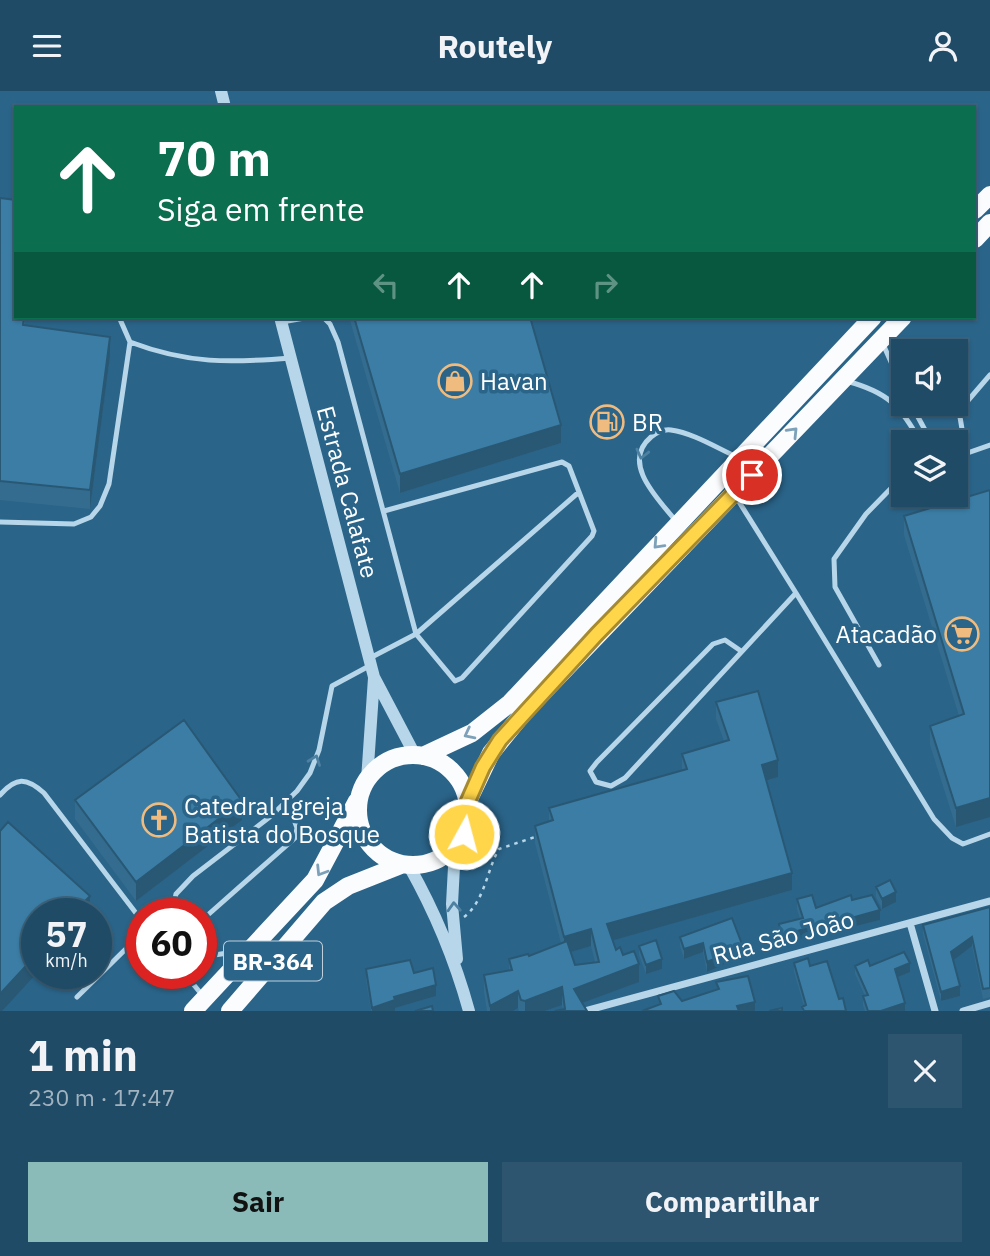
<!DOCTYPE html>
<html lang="pt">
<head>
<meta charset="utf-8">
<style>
	:root { --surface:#204b67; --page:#2d5570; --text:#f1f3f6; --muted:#a2b3c0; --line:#3d637b; --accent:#8bbbb9 }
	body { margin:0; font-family:"IBM Plex Sans",sans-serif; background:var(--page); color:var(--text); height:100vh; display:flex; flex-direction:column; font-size:26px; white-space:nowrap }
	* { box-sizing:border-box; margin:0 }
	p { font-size:23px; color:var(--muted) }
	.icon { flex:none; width:38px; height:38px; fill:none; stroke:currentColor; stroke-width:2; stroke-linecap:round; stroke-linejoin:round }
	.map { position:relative; height:920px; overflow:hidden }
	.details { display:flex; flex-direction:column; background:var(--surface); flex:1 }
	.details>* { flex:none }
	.top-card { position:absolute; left:14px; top:14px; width:962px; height:214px; border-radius:0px; box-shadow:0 2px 5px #0004,0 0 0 2px var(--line); background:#0b6e4f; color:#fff; overflow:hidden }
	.buttons { position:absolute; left:891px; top:248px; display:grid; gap:14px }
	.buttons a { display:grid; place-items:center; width:77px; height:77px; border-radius:0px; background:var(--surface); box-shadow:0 2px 5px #0004,0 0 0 2px var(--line); font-size:35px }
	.speed { position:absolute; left:21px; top:807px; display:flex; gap:14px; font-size:35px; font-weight:700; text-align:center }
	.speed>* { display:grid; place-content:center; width:91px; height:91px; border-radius:50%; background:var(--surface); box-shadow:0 2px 5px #0004,0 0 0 2px var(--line); line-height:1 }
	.speed small { font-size:18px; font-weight:400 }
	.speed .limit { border:10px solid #d22; background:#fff; color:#111 }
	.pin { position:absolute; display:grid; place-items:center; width:60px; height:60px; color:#fff; margin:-30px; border:4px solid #fff; border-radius:50%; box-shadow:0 2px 7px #0007 }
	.me { position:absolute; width:77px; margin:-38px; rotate:7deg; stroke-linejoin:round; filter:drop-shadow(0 0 5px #0008) }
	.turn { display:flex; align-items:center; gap:24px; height:147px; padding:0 28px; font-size:32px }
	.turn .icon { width:91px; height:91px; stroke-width:2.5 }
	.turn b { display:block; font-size:49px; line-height:60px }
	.lanes { display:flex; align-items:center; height:66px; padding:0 28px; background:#0003; justify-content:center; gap:35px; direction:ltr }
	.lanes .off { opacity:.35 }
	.round { display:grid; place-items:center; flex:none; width:74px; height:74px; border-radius:0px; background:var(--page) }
	.head { display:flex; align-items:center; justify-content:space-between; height:119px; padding:0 28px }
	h1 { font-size:42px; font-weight:700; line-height:52px }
	.button { display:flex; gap:14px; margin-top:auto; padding:14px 28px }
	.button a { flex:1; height:80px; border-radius:0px; background:var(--accent); color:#111; font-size:28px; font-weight:700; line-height:80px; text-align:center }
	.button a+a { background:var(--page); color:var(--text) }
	header { display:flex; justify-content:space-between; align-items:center; height:91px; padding:0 28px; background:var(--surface); font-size:32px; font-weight:700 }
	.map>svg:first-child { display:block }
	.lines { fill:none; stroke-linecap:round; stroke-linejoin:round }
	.path { stroke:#b7d6e9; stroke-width:2.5; stroke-dasharray:3.5 5; stroke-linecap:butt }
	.service { stroke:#b7d6e9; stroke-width:5 }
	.minor { stroke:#b7d6e9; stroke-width:7 }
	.tertiary { stroke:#b7d6e9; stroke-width:12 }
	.primary { stroke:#fafcfe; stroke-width:18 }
	.wall { fill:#336c8e; fill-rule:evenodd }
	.shaded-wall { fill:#295874 }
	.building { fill:#3b7da5; stroke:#295874; stroke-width:2 }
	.oneway { stroke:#7da1b8 }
	.oneway2 { stroke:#4d80a1 }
	.route-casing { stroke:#a68a30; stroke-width:18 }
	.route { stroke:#ffd54a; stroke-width:12 }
	.labels { text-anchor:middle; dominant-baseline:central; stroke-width:7; stroke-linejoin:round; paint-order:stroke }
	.shield { fill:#2a6489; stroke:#bfd0dc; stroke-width:2 }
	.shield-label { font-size:23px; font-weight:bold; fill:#fff }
	.poi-label { font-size:24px; fill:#fff; stroke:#2a6489; text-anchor:start }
	.street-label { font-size:24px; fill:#fff; stroke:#2a6489 }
</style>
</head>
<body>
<header><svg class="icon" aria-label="menu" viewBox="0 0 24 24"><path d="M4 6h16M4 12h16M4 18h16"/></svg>Routely<svg class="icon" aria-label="person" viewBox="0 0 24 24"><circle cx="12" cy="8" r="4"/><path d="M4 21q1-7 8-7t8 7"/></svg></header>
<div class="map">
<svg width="990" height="920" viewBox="0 0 990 920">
	<rect width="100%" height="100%" fill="#2a6489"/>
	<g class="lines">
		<path class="path" d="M464,826C485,810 487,778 499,758L538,745"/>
		<path class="service" d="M119,226L130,251C188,273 230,272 291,267
			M323,226L330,233L338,251L416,543L370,567
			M282,231L310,226
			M883,253L903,298
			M846,290C888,301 901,315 921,352
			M911,313L932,352
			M966,362L959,320L990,284
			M956,366L990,354
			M736,406L796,502L625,687L611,695L596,691L590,680L597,671L713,553L725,549L741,560
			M384,420L562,371L569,375L594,440L592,445L462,587L455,590L416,543L579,401
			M676,430C659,409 620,372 651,346C656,342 664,338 671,339C693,342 717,357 737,366
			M0,431L74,433L91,426L100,415L109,393L130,251
			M796,502L934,728L952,747L963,753L990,743
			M879,574L835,496L834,468L866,423L903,385
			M0,704C16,686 26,686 44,702L142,830
			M172,822L176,803L193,785L271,725L297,700L310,682L319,659L332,595L371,574
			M201,830L295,747L297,737L287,710
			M201,866L241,860
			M184,882L203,905
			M77,906L142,842"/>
		<path class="minor" d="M910,832L935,920
			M585,920L990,810
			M963,920L990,912"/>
		<path class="tertiary" d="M221,0L225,16
			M280,226L374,586L415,664
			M367,689L374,587
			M455,757L452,813L457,868
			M409,775C435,821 455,869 469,920"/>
		<path class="primary" d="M975,119L990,104
			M975,148L990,132
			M358 719a55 55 0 1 1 110 0a55 55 0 1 1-110 0Z
			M423,665L472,642L510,612L873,226
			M468,710L491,662L525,620L903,226
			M193,920L315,789L357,710
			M230,920L324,811L348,795L401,774"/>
	</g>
	<path class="wall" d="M0,107L16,226H26L25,234L110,265L90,418L0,409Z
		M349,226H530L561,352L400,402Z
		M990,399L956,736L930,654V635L959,625L904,444V425Z
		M716,611L778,686L767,690L792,799L613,849L616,859L623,864L639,891L563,919L562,914L545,920H519L518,917L513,920H487L484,901V884L509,879V868L529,865L561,852L535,752V735L549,730V717L682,679V663L724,650L716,628ZM591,855L595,871L575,874L570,861Z
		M75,709L242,729L136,810L75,728Z
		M876,796L896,811L882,818L876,806Z
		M797,808L816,817L852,809L880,829L844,838L843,835L781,854L779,842V833L800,828L797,818Z
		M990,816V906L983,908L972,855L953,869L960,905L941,910L923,843V834Z
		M680,846L743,865L707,881L703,861L684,868L680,855Z
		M639,855L662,878L646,883L639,864Z
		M794,872L810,875L839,908L846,920H802V916L804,915L794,881Z
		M855,875H870L910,881L897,886L905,920H865L863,914V905H865L855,883Z
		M366,878L414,882L436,905L395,917V920H371L366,889Z"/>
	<path class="shaded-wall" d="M110,246V265L90,418V399Z
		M561,334V352L400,402V383Z
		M778,669V686L762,691V674Z
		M990,707V726L956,736V717Z
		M242,710V729L136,810V791Z
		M792,782V799L607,851V833Z
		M896,801V811L882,818V808Z
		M90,805V822H74Z
		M880,819V829L844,838V829Z
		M843,826V835L781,854V845Z
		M591,838V855L564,863V846Z
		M972,846V855L951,871V861Z
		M703,852V861L684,868V858Z
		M743,856V865L707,881V871Z
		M37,863V882L2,920H0V903Z
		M662,868V878L646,883V874Z
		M910,872V881L895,887V878Z
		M639,873V891L574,915V898Z
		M436,894V905L395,917V920H372V917L394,906Z
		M960,895V905L941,910V901Z
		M562,896V914L545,920H525V910Z
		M518,900V917L513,920H490V915Z
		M755,911V920H737V915Z
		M905,912V920H881Z"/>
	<path class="building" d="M0,107L16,109V226H24L23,234L110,246L90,399L0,390Z
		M354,226H530L561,334L400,383Z
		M990,399V707L956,717L930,635L964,623L904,425Z
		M758,600L778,669L762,674L792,782L607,833L616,859L620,856L623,864L634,860L639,873L574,898L587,920H555L565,918L562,896L525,910L521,909L518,900L490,915L484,884L512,879L509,868L528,863L529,865L567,850L575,874L599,871L591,838L564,846L535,735L553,729L549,717L687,678L682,663L729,649L716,611Z
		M184,629L242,710L136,791L75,709Z
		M8,731L90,805L74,822H37V863L0,903V740Z
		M890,789L896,801L882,808L876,796Z
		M812,804L816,817L851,804L852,809L872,804L880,819L844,829L843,826L781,845L779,833L803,827L797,808Z
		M990,816V897L983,898L972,846L951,861L960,895L941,901L923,834Z
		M732,827L743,856L707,871L703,852L684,858L680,846Z
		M656,849L662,868L646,874L639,855Z
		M904,861L910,872L895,878L905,912L881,920H868L863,905L868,904L855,875L868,869L870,875Z
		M808,867L810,875L827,870L839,908L843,907L846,920H804L802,916L806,914L794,872Z
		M410,869L414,882L433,877L436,894L394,906L395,909L372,917L366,878Z
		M748,885L755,911L737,915L739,920H642L661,913L658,905L674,900L682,910L719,898L716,891Z
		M432,915L433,920H415Z
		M782,917V920H769Z"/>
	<defs><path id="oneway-chevron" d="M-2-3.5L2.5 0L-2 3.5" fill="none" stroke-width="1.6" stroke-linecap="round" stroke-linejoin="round" transform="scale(1.75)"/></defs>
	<g class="oneway">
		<use href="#oneway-chevron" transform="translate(793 341) rotate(-46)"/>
		<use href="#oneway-chevron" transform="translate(658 453) rotate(133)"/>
		<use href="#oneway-chevron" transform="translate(469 643) rotate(153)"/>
		<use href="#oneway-chevron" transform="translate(321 780) rotate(122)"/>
	</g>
	<g class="oneway2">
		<use href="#oneway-chevron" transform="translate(642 363) rotate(104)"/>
		<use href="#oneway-chevron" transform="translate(315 669) rotate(-70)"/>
		<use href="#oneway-chevron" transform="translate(454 816) rotate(-93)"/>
	</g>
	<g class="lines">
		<defs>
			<path id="route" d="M464,743L468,710L483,676L500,649L597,543L752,384"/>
		</defs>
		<use href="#route" class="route-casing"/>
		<use href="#route" class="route"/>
	</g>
	<defs>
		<symbol id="shop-ring" viewBox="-11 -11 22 22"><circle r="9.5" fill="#2a6489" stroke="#efbb7f" stroke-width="1.5"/><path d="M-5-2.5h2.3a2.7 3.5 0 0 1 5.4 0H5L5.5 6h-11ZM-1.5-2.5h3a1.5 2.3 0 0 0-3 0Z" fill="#efbb7f"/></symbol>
		<symbol id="fuel-ring" viewBox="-11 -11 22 22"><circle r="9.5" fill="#2a6489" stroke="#efbb7f" stroke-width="1.5"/><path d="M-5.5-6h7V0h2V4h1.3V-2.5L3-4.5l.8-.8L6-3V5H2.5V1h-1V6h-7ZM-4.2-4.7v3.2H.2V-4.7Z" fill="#efbb7f"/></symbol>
		<symbol id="supermarket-ring" viewBox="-11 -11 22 22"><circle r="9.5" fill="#2a6489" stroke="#efbb7f" stroke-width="1.5"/><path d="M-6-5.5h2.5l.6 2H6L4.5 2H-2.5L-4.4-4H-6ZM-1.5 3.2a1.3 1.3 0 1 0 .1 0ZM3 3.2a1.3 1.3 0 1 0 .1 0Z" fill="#efbb7f"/></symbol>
		<symbol id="church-ring" viewBox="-11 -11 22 22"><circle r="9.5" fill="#2a6489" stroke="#efbb7f" stroke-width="1.5"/><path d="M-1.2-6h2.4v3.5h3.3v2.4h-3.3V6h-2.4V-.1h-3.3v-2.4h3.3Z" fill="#efbb7f"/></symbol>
	</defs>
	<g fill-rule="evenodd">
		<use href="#shop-ring" x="436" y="271" width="38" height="38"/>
		<use href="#fuel-ring" x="588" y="312" width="38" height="38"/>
		<use href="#supermarket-ring" x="943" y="524" width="38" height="38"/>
		<use href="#church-ring" x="140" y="710" width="38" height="38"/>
	</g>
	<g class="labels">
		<rect class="shield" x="224" y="850.5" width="98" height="39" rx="5"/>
		<g class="shield-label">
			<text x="273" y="870">BR-364</text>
		</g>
		<g class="poi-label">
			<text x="480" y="290">Havan</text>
			<text x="632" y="331">BR</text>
			<text x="937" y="543" text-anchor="end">Atacadão</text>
			<text x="184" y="715">Catedral Igreja<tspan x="184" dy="28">Batista do Bosque</tspan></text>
		</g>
		<g class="street-label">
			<text transform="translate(348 401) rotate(75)">Estrada Calafate</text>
			<text transform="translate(783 846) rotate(-15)">Rua São João</text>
		</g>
	</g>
</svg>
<div class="buttons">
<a><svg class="icon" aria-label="sound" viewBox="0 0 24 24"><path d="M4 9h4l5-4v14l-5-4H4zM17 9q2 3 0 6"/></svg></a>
<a><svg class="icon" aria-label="layers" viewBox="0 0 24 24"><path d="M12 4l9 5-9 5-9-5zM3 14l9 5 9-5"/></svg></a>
</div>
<div class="speed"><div>57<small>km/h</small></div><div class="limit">60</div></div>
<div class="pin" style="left:752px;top:384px;background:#d93025"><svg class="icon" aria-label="arrive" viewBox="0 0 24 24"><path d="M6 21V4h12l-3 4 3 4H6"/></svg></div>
<svg class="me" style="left:464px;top:743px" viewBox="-20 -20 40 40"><circle r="17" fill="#ffd54a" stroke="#fff" stroke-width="3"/><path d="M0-11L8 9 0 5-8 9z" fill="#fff"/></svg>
<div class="top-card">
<div class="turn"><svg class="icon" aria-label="ahead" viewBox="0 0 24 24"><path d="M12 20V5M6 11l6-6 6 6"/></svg><div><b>70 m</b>Siga em frente</div></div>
<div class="lanes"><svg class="icon off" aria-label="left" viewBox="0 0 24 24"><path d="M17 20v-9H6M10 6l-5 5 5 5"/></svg><svg class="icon" aria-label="ahead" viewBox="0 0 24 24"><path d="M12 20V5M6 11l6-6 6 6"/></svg><svg class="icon" aria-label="ahead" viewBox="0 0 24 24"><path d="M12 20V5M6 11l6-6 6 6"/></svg><svg class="icon off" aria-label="right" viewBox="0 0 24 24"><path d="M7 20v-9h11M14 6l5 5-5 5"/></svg></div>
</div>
</div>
<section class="details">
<div class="head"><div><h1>1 min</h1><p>230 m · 17:47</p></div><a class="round"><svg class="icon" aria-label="close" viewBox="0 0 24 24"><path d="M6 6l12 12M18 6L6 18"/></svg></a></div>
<div class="button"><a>Sair</a><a>Compartilhar</a></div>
</section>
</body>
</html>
